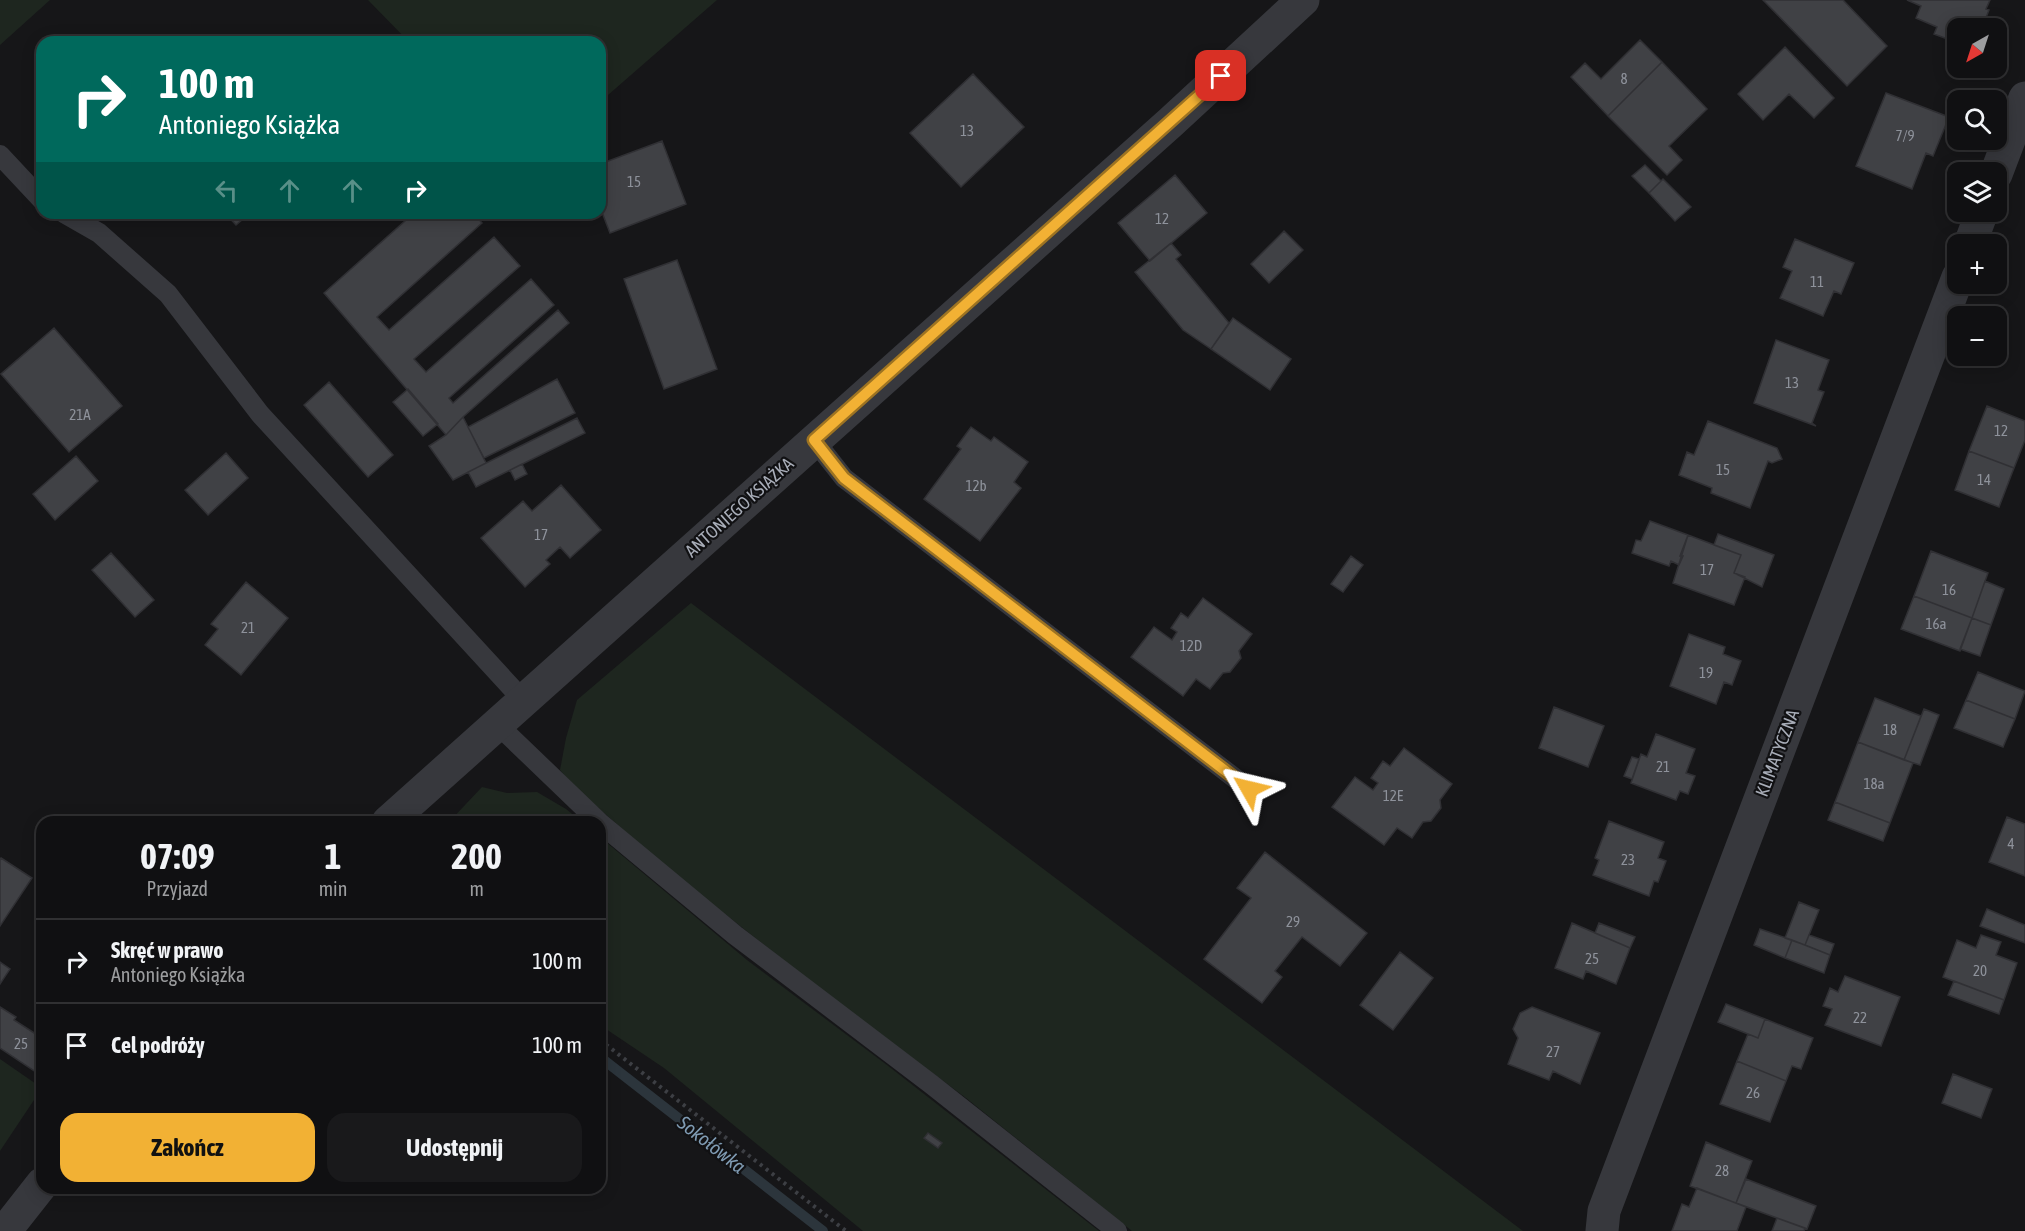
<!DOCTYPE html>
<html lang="pl">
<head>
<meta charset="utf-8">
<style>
	:root { --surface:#101012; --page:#19191b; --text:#f1f3f6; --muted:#9c9d9f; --line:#303032; --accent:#f2b134 }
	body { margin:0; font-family:"Asap Condensed",sans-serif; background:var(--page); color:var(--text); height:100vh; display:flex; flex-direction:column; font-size:22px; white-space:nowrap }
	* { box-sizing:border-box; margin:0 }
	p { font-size:20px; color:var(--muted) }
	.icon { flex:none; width:33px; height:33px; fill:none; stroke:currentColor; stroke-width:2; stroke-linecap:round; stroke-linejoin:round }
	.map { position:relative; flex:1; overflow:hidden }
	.drawer { position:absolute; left:36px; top:816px; width:570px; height:378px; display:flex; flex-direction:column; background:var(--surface); border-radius:18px; box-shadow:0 3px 15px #0003,0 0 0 2px var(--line) }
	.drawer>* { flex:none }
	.hud { position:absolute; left:36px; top:36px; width:570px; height:183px; border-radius:18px; box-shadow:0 3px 15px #0003,0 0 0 2px var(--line); background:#00695c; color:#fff; overflow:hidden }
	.needle { width:39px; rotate:219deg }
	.tools { position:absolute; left:1947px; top:18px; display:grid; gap:12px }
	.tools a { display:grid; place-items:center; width:60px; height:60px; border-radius:12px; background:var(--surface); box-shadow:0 3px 15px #0003,0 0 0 2px var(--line); font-size:30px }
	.pin { position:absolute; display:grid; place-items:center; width:51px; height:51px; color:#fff; margin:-26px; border-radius:12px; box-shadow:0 3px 9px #0006 }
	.me { position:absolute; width:66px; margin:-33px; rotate:307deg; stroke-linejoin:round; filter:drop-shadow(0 0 4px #0008) }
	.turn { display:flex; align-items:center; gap:21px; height:126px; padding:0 24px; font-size:27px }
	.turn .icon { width:78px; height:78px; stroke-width:2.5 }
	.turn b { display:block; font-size:42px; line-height:51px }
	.lanes { display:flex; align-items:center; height:57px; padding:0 24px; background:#0003; justify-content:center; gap:30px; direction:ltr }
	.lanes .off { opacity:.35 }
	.eta { display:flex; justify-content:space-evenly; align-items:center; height:102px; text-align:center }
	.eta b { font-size:36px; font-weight:700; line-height:42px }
	.button { display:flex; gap:12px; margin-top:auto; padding:12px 24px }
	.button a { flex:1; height:69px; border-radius:18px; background:var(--accent); color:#111; font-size:24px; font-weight:700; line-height:69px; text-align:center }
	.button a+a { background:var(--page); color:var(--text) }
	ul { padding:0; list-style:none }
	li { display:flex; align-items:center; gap:18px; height:84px; padding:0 24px; border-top:2px solid var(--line) }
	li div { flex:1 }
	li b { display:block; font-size:22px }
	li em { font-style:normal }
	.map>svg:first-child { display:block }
	.green { fill:#1e261f }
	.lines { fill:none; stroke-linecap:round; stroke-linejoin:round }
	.stream { stroke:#2c353c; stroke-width:10 }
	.building { fill:#404145; stroke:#303034; stroke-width:1.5 }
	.path { stroke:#3d3f44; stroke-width:4; stroke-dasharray:3 4.5; stroke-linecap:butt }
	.lane { stroke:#37383d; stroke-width:20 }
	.street { stroke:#37383d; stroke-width:33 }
	.route-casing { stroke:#9d7322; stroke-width:15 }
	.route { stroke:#f2b134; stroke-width:10 }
	.labels { text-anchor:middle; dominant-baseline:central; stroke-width:4.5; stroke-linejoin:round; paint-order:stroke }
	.number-label { font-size:15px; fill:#8e929b }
	.street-label { font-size:18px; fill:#a8adb8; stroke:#111113 }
	.water-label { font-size:20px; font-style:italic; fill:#7f9bb3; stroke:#111113 }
</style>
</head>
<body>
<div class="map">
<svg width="2025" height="1231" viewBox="0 0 2025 1231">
	<rect width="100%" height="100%" fill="#161618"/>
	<path class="green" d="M0,0H50L0,45Z
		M368,0H717L600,102V42H409Z
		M691,603L1523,1231H1132L966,1098L815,985L673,873L573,786L560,770L566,738L577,700Z
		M482,787L507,793L537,792L566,809L582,822H449Z
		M600,837L747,960L887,1065L1099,1231H863L664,1068L600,1025Z
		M0,1059L42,1088L0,1151Z"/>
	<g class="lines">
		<path class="stream" d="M600,1057L823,1231"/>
	</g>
	<path class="building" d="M1763,0H1843L1887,46L1847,86Z
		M1907,0H1990L1986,9L1989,10L1982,28H1958V43L1934,34L1937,27L1916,18L1921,6Z
		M1640,40L1662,62L1608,116L1571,77L1585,63L1601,79Z
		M1785,47L1834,98L1814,118L1789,94L1763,120L1738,94Z
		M1662,62L1707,109L1669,146L1682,160L1667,175L1608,116Z
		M973,74L1024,127L961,187L910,133Z
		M1886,93L1949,117L1933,156L1926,153L1912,189L1856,166Z
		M662,141L686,204L610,233L600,207V164Z
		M1645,165L1661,181L1649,193L1632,176Z
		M1175,175L1207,213L1150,261L1118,223Z
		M1663,179L1691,207L1675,221L1649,193Z
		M225,213H250L236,225Z
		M414,213H473L482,223L377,317L389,330L494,237L520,266L414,359L426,372L531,279L554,305L449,398L453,403L558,310L569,323L463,417L446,435L324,293Z
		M1284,231L1303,250L1269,283L1251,264Z
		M1795,239L1854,263L1841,294L1834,291L1823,316L1780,298L1792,271L1783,267Z
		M1171,243L1181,255L1176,259L1229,323L1211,349L1183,330L1135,272Z
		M677,260L717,369L664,389L624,279Z
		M1233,318L1291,359L1270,390L1211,349Z
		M54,328L122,406L69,452L1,374Z
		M1776,340L1829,360L1818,390L1824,392L1812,423L1816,426L1754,403Z
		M557,379L575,413L484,458L468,427Z
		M329,382L393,455L368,477L304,405Z
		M408,389L438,424L423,436L393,402Z
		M1987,406L2025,421V440L2014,468L1969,451Z
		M463,417L486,463L453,480L429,446L446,435Z
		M577,418L585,433L476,487L468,472Z
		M1708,421L1777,448L1782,459L1772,463L1768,461L1750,508L1711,493L1712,488L1679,475L1687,452L1694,455Z
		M971,427L991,441L994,437L1028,462L1014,482L1021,488L980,541L924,499L961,449L957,446Z
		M1969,451L2014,468L1999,507L1955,490Z
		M226,453L248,478L208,515L185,490Z
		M76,456L98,481L55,520L33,494Z
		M522,464L527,474L515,480L510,470Z
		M561,485L601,530L570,558L560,547L546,560L550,564L525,587L481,538L523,501L532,511Z
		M1650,521L1688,535L1680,556H1683L1679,565L1671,561L1669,566L1632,553L1636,540L1641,541Z
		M1718,534L1774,555L1762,587L1734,573L1741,555L1714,545Z
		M1688,535L1741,555L1734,573L1745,577L1734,605L1673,583Z
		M1931,551L1988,573L1972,618L1914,596Z
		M111,553L154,600L135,617L92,570Z
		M1351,556L1363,565L1343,592L1331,584Z
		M1985,581L2004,589L1991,625L1972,618Z
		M246,582L288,618L241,675L205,645L218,629L211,624Z
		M1914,596L1972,618L1960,651L1901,629Z
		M1203,598L1252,634L1239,651L1241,658L1230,672L1223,673L1210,689L1196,679L1183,696L1131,657L1154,627L1172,640L1177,632L1171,628L1181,613L1188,618Z
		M1972,618L1991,625L1980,656L1960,649Z
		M1689,634L1725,647L1723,654L1741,661L1732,685L1724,682L1716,704L1670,686Z
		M1978,672L2025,691L2015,719L1966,700Z
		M1875,698L1921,716L1904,760L1858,742Z
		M1966,700L2015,719L2003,747L1954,728Z
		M1554,707L1604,726L1588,767L1539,748Z
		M1924,709L1939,715L1920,765L1904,760Z
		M1656,734L1695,749L1686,773L1695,776L1688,794L1680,791L1676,800L1631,783L1641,754L1647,757Z
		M1858,742L1913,763L1890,823L1835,802Z
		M1404,748L1452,784L1440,800L1441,808L1431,821L1423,822L1412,838L1397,828L1384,845L1332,807L1355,777L1373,790L1378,783L1371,778L1383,761L1390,766Z
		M1632,757L1639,759L1632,779L1624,776Z
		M1835,802L1890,823L1883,841L1828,820Z
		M2007,817L2025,824V876L1989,862Z
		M1609,821L1664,842L1658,858L1666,861L1658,882L1654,881L1649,896L1593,875L1599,860L1595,858Z
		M1265,852L1367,933L1340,966L1302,937L1275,971L1282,977L1262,1003L1204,959L1251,898L1237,888Z
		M1,858L32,878L0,926V860Z
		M1799,902L1819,910L1805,945L1785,938Z
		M1987,909L2025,925V943L1980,926Z
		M1572,923L1630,948L1616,984L1586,971L1583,979L1555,968Z
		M1599,923L1635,937L1630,948L1595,933Z
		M1760,929L1792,940L1785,958L1754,945Z
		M1809,935L1834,944L1830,955L1805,945Z
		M1981,935L2001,942L1996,955L2017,963L2004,1000L1943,977L1957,940L1976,948Z
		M1792,940L1830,955L1824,973L1785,958Z
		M1400,952L1433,978L1393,1030L1360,1005Z
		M0,962L10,969L0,984Z
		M1845,976L1900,997L1881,1046L1825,1025L1832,1009L1823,1006L1830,988L1838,992Z
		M1954,981L2004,1000L1999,1014L1948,995Z
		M1726,1004L1765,1019L1758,1038L1718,1022Z
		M0,1007L16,1017L14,1020L42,1038V1076L0,1048Z
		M1532,1007L1600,1033L1580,1084L1553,1071L1549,1080L1508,1064L1518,1038L1513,1029L1520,1013Z
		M1765,1019L1813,1038L1801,1069L1792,1066L1786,1081L1737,1061L1748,1034L1758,1038Z
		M1737,1061L1786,1081L1770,1122L1720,1104Z
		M1953,1074L1992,1089L1981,1118L1942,1103Z
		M928,1133L942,1143L938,1148L924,1138Z
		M1706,1142L1752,1161L1736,1203L1690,1186Z
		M1746,1179L1816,1206L1807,1229L1736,1203Z
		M1697,1188L1746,1207L1737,1231H1672L1682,1204L1689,1207Z
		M1777,1218L1805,1228L1804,1231H1772Z"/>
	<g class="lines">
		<path class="path" d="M600,1040L846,1231"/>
		<path class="lane" d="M0,155L42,200
			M64,213L99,233L168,294L260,414L523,700
			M814,440L844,478L1249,789
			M497,724L599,822
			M600,823L735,935L931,1084L1117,1231"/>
		<path class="street" d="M1996,174L2025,98
			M1970,244L1982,212
			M388,822L1171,122L1303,0
			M5,1231L42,1184
			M1602,1231L1604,1211L1958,277"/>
	</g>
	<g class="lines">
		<defs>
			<path id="route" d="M1221,76L814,440L844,478L1249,789"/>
		</defs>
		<use href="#route" class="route-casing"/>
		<use href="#route" class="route"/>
	</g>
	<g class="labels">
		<g class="number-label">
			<text x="1624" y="78">8</text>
			<text x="967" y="130">13</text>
			<text x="1905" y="135">7/9</text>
			<text x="634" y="181">15</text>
			<text x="1162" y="218">12</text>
			<text x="1817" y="281">11</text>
			<text x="1792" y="382">13</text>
			<text x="80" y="414">21A</text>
			<text x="2001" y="430">12</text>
			<text x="1723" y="469">15</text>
			<text x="1984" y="479">14</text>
			<text x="976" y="485">12b</text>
			<text x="541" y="534">17</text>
			<text x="1707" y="569">17</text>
			<text x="1949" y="589">16</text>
			<text x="1936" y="623">16a</text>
			<text x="248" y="627">21</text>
			<text x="1191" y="645">12D</text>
			<text x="1706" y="672">19</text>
			<text x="1890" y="729">18</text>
			<text x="1663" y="766">21</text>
			<text x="1874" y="783">18a</text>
			<text x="1393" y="795">12E</text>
			<text x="2011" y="843">4</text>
			<text x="1628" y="859">23</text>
			<text x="1293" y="921">29</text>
			<text x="1592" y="958">25</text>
			<text x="1980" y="970">20</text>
			<text x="1860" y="1017">22</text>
			<text x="21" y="1043">25</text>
			<text x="1553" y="1051">27</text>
			<text x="1753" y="1092">26</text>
			<text x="1722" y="1170">28</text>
		</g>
		<g class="street-label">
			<text transform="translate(739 507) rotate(-42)">ANTONIEGO KSIĄŻKA</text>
			<text transform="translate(1777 753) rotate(-69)">KLIMATYCZNA</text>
		</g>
		<g class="water-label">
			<text transform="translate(712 1144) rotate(38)">Sokołówka</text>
		</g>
	</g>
</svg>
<div class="tools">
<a><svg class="needle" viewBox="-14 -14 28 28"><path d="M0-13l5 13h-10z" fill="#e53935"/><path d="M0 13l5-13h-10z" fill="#9c9d9f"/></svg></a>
<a><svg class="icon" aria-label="search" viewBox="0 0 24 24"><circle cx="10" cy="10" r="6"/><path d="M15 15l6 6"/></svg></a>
<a><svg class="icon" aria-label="layers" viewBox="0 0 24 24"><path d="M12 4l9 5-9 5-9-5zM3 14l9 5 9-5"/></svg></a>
<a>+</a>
<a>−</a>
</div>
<div class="pin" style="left:1221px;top:76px;background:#d93025"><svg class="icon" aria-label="arrive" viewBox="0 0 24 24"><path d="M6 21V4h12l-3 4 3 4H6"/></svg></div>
<svg class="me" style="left:1249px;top:789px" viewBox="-20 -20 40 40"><path d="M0-17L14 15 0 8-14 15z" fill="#f2b134" stroke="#fff" stroke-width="4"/></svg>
<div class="hud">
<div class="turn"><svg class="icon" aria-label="right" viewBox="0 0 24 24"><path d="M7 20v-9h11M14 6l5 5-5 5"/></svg><div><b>100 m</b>Antoniego Książka</div></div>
<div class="lanes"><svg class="icon off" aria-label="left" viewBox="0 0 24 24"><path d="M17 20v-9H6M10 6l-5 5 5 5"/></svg><svg class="icon off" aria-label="ahead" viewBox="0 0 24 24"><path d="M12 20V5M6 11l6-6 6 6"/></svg><svg class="icon off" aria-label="ahead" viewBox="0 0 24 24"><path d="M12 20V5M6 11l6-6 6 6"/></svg><svg class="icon" aria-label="right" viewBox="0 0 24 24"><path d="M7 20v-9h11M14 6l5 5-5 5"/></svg></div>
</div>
<section class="drawer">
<div class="eta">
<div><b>07:09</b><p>Przyjazd</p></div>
<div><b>1</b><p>min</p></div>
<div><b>200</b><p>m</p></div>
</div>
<ul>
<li><svg class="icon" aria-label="right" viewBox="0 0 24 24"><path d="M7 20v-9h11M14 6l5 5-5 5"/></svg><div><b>Skręć w prawo</b><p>Antoniego Książka</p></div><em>100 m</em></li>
<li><svg class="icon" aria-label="arrive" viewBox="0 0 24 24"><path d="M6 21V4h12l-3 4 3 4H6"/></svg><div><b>Cel podróży</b></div><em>100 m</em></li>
</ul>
<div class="button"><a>Zakończ</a><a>Udostępnij</a></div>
</section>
</div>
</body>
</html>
